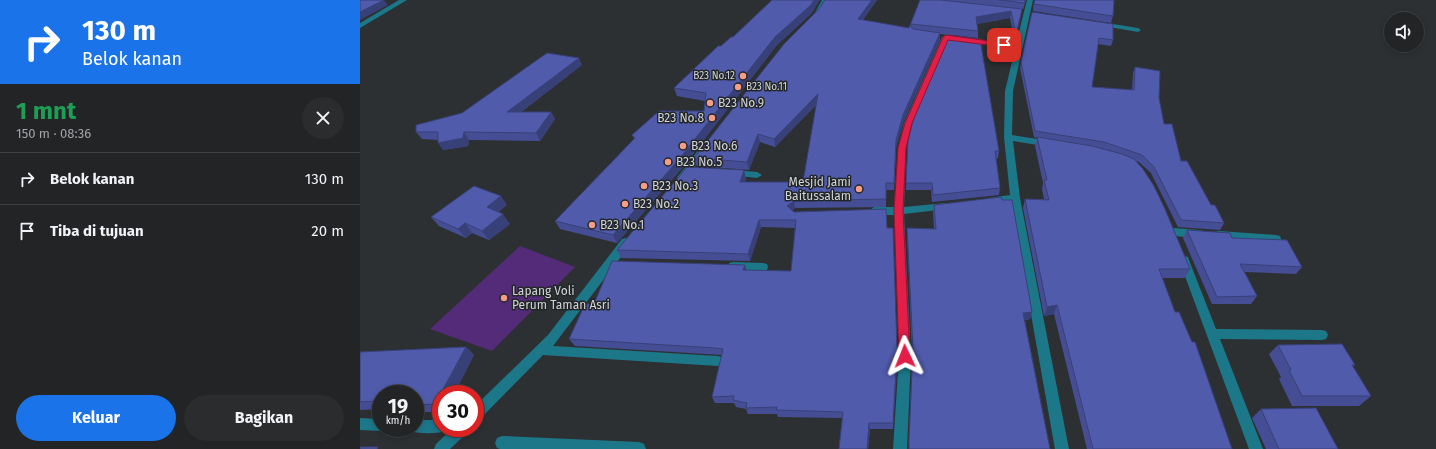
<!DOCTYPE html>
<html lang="id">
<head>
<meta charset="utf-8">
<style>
	:root { --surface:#222426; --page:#2a2c2e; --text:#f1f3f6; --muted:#a2a4a7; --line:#3f4143; --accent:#1a73e8 }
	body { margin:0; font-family:"Fira Sans",sans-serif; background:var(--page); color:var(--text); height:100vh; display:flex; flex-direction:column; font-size:15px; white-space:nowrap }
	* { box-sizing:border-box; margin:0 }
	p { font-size:13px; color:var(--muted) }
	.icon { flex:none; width:22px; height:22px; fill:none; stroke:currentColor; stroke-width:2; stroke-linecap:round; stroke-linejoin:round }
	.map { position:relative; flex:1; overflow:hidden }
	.side { display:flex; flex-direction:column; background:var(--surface); width:360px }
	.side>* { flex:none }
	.guide { background:#1a73e8; color:#fff; overflow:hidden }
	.fabs { position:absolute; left:1024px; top:12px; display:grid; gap:8px }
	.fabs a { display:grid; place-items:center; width:40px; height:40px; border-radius:50%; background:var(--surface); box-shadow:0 2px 6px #0003,0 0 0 1px var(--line); font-size:20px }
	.speed { position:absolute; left:12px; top:385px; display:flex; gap:8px; font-size:20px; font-weight:700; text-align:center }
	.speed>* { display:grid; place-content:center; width:52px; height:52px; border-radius:50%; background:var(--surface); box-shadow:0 2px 6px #0003,0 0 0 1px var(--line); line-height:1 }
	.speed small { font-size:10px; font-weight:400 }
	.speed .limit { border:6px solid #d22; background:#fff; color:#111 }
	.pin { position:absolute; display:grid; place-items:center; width:34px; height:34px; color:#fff; margin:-17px; border-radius:8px; box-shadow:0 2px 6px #0006 }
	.me { position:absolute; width:44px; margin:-22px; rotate:358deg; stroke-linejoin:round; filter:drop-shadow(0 0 3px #0008) }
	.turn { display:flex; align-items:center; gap:14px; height:84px; padding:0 16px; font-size:18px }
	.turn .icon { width:52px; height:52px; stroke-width:2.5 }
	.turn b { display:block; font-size:28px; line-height:34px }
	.round { display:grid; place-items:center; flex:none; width:42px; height:42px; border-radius:21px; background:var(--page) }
	.headline { display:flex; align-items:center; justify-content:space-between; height:68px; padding:0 16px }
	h1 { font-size:24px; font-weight:700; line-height:30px; color:#1e9e55 }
	.button { display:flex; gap:8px; margin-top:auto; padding:8px 16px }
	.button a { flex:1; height:46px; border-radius:24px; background:var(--accent); color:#fff; font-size:16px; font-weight:700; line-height:46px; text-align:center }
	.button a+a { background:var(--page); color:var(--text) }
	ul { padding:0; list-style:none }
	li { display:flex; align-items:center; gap:12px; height:52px; padding:0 16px; border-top:1px solid var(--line) }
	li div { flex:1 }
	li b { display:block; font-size:15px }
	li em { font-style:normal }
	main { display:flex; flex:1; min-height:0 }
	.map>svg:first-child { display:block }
	.green { fill:#532b78 }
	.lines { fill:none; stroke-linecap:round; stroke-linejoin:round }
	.minor { fill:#1c7789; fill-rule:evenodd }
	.wall { fill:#454e94 }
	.shaded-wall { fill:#384078 }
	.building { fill:#505bac; stroke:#384078 }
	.route { fill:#e11d48; stroke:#92132f }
	.poi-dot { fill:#f49e88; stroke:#232629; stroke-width:1.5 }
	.labels { text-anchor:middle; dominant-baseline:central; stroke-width:3; stroke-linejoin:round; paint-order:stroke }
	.far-poi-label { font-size:10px; fill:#d2d4d6; stroke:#232629; text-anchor:end }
	.poi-label { font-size:12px; fill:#d2d4d6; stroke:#232629; text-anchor:start }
</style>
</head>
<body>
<main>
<section class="side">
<div class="guide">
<div class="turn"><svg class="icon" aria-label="right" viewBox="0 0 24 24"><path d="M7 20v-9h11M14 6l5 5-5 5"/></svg><div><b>130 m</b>Belok kanan</div></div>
</div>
<div class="headline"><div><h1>1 mnt</h1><p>150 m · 08:36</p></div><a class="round"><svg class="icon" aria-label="close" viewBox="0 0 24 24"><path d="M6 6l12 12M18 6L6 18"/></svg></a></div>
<ul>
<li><svg class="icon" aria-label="right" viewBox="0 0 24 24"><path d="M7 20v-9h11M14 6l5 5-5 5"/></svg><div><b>Belok kanan</b></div><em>130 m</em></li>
<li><svg class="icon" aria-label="arrive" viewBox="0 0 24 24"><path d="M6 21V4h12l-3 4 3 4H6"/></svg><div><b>Tiba di tujuan</b></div><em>20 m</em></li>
</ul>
<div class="button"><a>Keluar</a><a>Bagikan</a></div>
</section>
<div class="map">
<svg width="1076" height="449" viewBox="0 0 1076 449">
	<rect width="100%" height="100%" fill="#2d3033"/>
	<path class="green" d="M160,246L215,267L132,351L70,329Z"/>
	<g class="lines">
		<path class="minor" d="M39,0H47L0,28V23Z
			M462,0H468L458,17H454L453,16Z
			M667,0H673L653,91L652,135L690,141L694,144L690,147L653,141L660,198L709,449H695L651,202L629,204L624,201L629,198L650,195L644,137L645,91L655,49L607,42L603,40L607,38L656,44Z
			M740,22L778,28L781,30L778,32L738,25V23Z
			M586,35L590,37L552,123L546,148L544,207L586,203L591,206L586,209L544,214L551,356L547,449H533L539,356L534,215H514L509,211L514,207H534L538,148L544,123L582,37Z
			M343,147L346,148L347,150L346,152L325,179H319L317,177L319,175L340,148Z
			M373,170L397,172L402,175L397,178L370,175L368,173L370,171Z
			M814,228L839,230L843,231L844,234L843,237L839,238L814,236L810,235L809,232L810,229Z
			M859,231L916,235L920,236L921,239L920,242L916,243L859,239L855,238L854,235L855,232Z
			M266,238L270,239L271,242L270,245L193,346L358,356L362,357L364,361L362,365L358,366L183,355L120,419L115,421V406L188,335L262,239Z
			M824,256L828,257L829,260L856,329L962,330L966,331L968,335L966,339L962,340L860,339L903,449H889L819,260L820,257Z
			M373,262L403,263L407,264L408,267L407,270L403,271L373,270L369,269L368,266L369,263Z
			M0,418L21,419V428H26L21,431L0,430Z
			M55,420H81V428H87L86,431C76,434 60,434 50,431L49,428H55Z
			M93,428H109L107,433L90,449H74L76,444Z
			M142,436L279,442L284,444L286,449H140L137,448L135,443L137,438Z"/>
	</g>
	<path class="wall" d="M465,0H517L503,20L549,28L560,0H666L663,9L651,8L662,9L655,42L650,18L617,24L618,31V38L593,35L639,151L638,158H636L640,188L639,195L572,202L571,190H546L548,141L589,35L580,34V40L543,123L536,148L534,190H526V207L435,208L432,211L434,212L527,228L537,349L533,429H510L508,449H479L482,418L418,417L417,414H388L386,409L376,407L374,403H355L352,397L362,355L215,346L209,339L234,304L387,270L431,271L435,228L401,227L390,261L261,258L257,250L386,178L385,182H443L457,104L415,147L400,142L389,170L337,166L334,158L458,10Z
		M674,0H754L753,16L751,23L673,11Z
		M672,12L753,40L751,46L738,44L732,87L772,90L773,73L775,67L799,98L804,124L821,161L864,223L860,230L818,227L791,173L779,162L774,160L830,269L825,278H802L815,312L872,449H727L694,314L684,316L663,208L665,199H684L682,189L683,183L675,146L677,138L674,137L660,68Z
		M452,13L417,45L323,167L257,243L200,229L195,221L274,139L272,135L344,111L345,101L317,96L314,88L361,46L373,37Z
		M222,65L161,112H191L195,119L180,141L109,140L108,146L83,150L78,140L62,139L56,132Z
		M642,200L672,312L670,319L665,320L690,449H549L552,355L547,228L574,229L573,212L574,205Z
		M147,205L138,212L150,224L129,240L112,233L106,238L79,226L71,217Z
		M827,230L872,238L942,267L936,274L885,272L897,296L891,304H852L823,238Z
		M918,345L995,365L993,366L1011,396L999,406H932L919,379L921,377L909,354Z
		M106,347L114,355L94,394H81V412H55V394H21V409L0,410V352Z
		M901,409L978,449H906L892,418Z"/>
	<path class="shaded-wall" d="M24,0L28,5L0,20V12Z
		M454,0H460L452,13L417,45L323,167L257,243L253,235L415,37Z
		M512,0H517L498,26V19Z
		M662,9L661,16L655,42L656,35Z
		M651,11L650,18L615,24L616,17Z
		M580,33V40L543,123L536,148L534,190L536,140L543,115Z
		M219,58L222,65L151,119L147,112Z
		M458,94L459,101L415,147L414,139Z
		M191,112L195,119L180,141L176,133Z
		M104,132L109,140L108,146L83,150L78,143Z
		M398,134L400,142L389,170L387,162Z
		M384,170L386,178L382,189L380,182Z
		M141,196L147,205L133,216L127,207Z
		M434,201L435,208L428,214L427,206Z
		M143,214L150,224L129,240L122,231Z
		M399,220L401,227L390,261L388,254Z
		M105,223L112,233L106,238L98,229Z
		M385,265L387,272L383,270Z
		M697,305L694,314L684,316L687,307Z
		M672,312L670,319L661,321L663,313Z
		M106,347L114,355L94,394H81V409L75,404Z
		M537,349L538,356L533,429V423Z
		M509,423L510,429L508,449H507Z"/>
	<path class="building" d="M0,0H24L0,12Z
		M412,0H454L451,5L415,37L320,158L253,235L195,221L275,138L272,135L299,111H344L346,93L314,88L358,46H361L371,37H373Z
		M465,0H512L498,19L549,28L560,0H580L662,9L656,35L651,11L616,17L618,31L551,24V27L553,29L580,33L543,115L536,140L534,183H526V199L434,201L427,206L434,212L526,209L527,228H533L537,349L533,423H509L507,449H479L483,412L416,410L417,407L386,408L387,403L373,400L374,396L352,397L363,349L355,348L209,339L225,304H234L252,261L385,265L383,270L431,271L436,220H399L388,254L257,250L327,167L384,170L380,182H443L458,94L414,139L398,134L387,162L334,158L424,44L458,10Z
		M639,0H665L664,3Z
		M675,0H754L753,16L674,4Z
		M672,12L753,24V40L739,38L732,87L774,90L775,67L800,71L799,98L804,124H812L821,161H827L851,205H855L864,223L821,220L794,167L782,155L744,142L675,131L661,62Z
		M589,35L620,39L639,151H635L640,188L573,195L572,183H546L548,141L554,116Z
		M187,53L219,58L147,112H191L176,133L104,132L103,138L78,143V132H56V125L102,113Z
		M677,137L732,146L762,154L774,159L783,169L794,186L805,209L830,269H799L815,312H819L832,342H835L872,449H733L697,305L687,307L665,199L689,200L684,180H687Z
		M114,186L141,196L127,207L143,214L122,231L105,223L98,229L71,217Z
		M641,197L642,200H652L672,312L663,313L690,449H549V439L553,349L547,228L576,229L574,205Z
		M827,230L870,233L872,238L927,240L942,267L880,264L897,296L857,297Z
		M982,344L995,365H992L1011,396H942L929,370H931L918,345Z
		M106,347L75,404L55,405V394H21V401L0,402V352Z
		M956,408L978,449H919L901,409Z
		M0,447H18L17,449H0Z"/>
	<path class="route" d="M586,35L644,43L648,45L644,47L588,40L552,123L546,148L543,211L550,356L549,359L545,361L541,359L539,356L534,211L538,148L545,123L583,37Z"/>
	<g class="poi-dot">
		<circle cx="383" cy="76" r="4"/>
		<circle cx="378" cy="87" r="4"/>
		<circle cx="350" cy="103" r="4"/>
		<circle cx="352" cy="118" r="4"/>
		<circle cx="323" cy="146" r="4"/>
		<circle cx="308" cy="162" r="4"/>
		<circle cx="284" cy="186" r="4"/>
		<circle cx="499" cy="189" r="4"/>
		<circle cx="265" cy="204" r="4"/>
		<circle cx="232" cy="225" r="4"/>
		<circle cx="144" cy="298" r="4"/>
	</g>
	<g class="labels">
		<g class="far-poi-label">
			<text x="375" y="76">B23 No.12</text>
			<text x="386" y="87" text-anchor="start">B23 No.11</text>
		</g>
		<g class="poi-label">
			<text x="358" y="103">B23 No.9</text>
			<text x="344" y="118" text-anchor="end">B23 No.8</text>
			<text x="331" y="146">B23 No.6</text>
			<text x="316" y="162">B23 No.5</text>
			<text x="491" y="182" text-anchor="end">Mesjid Jami<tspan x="491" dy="14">Baitussalam</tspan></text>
			<text x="292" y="186">B23 No.3</text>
			<text x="273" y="204">B23 No.2</text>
			<text x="240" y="225">B23 No.1</text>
			<text x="152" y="291">Lapang Voli<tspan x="152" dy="14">Perum Taman Asri</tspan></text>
		</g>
	</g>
</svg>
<div class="fabs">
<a><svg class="icon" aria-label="sound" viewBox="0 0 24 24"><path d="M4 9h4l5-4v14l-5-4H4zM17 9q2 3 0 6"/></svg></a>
</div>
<div class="speed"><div>19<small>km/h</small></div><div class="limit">30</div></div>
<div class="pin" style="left:644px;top:45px;background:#d93025"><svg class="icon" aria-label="arrive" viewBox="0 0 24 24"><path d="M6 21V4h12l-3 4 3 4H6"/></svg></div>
<svg class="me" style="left:545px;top:356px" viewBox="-20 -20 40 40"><path d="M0-17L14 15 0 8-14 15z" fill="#e11d48" stroke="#fff" stroke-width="4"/></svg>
</div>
</main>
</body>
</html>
